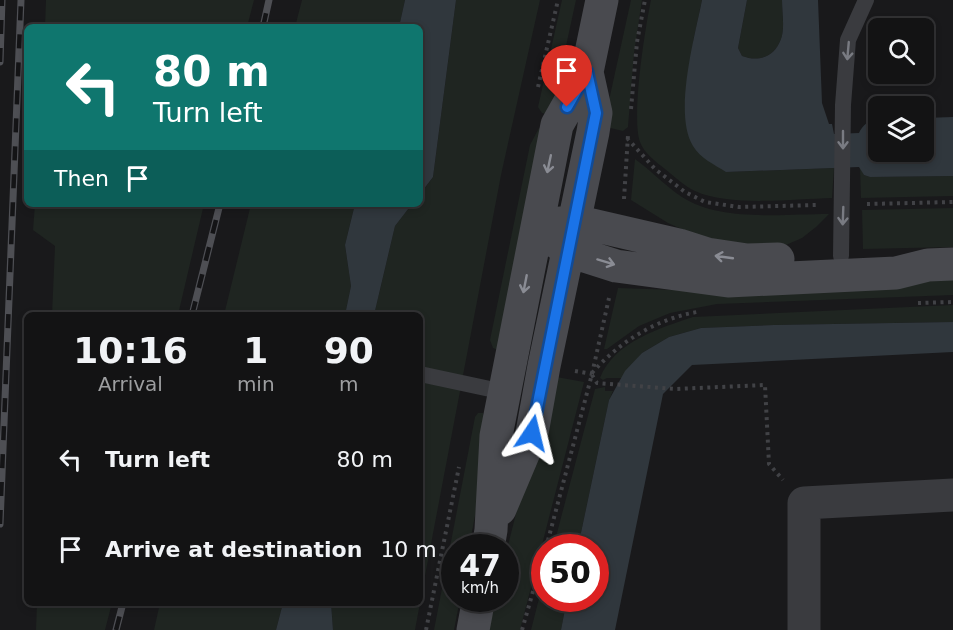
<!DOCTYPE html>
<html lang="en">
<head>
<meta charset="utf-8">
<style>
	:root { --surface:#131314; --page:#1c1c1d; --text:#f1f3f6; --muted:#9d9ea0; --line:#323234 }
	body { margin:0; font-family:"DejaVu Sans",sans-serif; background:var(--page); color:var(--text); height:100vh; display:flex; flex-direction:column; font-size:22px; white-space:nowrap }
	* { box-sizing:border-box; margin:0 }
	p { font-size:20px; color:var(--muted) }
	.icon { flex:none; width:33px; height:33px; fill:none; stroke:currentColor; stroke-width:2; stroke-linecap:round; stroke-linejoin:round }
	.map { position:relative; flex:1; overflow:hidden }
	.panel { position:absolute; left:24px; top:312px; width:399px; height:294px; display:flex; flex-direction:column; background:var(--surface); border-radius:9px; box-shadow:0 3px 9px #0003,0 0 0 2px var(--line) }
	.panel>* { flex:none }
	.banner { position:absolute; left:24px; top:24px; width:399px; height:183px; border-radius:9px; box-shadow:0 3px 9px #0003,0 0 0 2px var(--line); background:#0f766e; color:#fff; overflow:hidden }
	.tools { position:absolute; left:868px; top:18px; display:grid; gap:12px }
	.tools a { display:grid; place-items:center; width:66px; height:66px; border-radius:9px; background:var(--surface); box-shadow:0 3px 9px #0003,0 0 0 2px var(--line); font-size:30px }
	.speed { position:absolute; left:441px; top:534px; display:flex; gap:12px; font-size:30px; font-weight:700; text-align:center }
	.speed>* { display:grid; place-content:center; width:78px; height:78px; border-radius:50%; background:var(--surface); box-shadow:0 3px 9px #0003,0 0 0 2px var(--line); line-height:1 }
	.speed small { font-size:15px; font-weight:400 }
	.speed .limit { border:9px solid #d22; background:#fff; color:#111 }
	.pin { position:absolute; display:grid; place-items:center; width:51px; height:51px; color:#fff; margin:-62px -26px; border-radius:50% 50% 50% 0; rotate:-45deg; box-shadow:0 0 6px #0007 }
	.pin .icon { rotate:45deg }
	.me { position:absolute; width:66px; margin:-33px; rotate:10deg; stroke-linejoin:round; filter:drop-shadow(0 0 4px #0008) }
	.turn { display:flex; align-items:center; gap:21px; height:126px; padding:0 30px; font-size:27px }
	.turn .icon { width:78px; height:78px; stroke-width:2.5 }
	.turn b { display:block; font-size:42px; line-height:51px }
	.then { display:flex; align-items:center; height:57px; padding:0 30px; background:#0003; gap:12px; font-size:22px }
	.eta { display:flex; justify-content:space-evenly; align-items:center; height:102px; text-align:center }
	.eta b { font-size:36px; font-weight:600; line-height:42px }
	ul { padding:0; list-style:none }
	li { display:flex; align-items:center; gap:18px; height:90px; padding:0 30px }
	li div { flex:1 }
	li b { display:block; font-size:22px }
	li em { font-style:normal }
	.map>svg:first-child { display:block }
	.green { fill:#1f2521 }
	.water { fill:#30373d }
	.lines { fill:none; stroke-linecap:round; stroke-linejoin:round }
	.path { stroke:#414246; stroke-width:4; stroke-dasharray:3 4.5; stroke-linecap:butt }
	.lane { stroke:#3a3b3f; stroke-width:16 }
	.street { stroke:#3a3b3f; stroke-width:33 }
	.secondary { stroke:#494a4f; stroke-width:33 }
	.rail-casing { stroke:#4e4f54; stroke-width:7 }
	.rail { stroke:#141416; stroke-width:4.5; stroke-dasharray:14; stroke-linecap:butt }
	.oneway { stroke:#797b82 }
	.oneway2 { stroke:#8a8c94 }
	.route-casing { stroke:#114b97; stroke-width:15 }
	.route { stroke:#1a73e8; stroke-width:10 }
</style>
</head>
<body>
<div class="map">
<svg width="953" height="630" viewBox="0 0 953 630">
	<rect width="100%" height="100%" fill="#19191b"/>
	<path class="green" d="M46,0H254L247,27H45Z
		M302,0H405L399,27H295Z
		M456,0H540L501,175L420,602V315H374L395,226L412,204H420V194L433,177Z
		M562,0H576L551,115L542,113L538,107Z
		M631,0H642L634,53L628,127L623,131L606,127V114Z
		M651,0H702L693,42L726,172L834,168L832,198C793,199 729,207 695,191C684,186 674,176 665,169C656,162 644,153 640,142C631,117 645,28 651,0Z
		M747,0H782C782,11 785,29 781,39C774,58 758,62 742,56L738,48Z
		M539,128L548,130L500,351L493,348L490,340L530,145Z
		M635,159C652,171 665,186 682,197C720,222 784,214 829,214L816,227L802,238L779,248L711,242L668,223L631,200Z
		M860,167L864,175L870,177L953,176V196L861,198Z
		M35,204H204L178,315H52L55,246L33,230Z
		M251,204H355L345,245L351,286L345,315H224Z
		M953,208V247L863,249L862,210Z
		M953,279V295L717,304L670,313L639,326L607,349H604L618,288L707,291Z
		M953,305V322L774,325L701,328L669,337L642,353L622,378H607L603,380L600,378C614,342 660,328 693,317Z
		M551,376L584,382L520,630H489L495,599L506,598V553Z
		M605,387V391H613L609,400L578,547L553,548L595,389Z
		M478,413H483L486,421L480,490L469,547L454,548V598L460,599L454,630H434L475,417Z
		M544,579V598L567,599L561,630H531Z
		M37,603H112L105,630H36Z
		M160,603H283L276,630H154Z
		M331,603H420L415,630H333Z"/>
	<path class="water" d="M405,0H456L433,177L420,194V27H399Z
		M702,0H747L738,48L742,56C758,62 774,58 781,39C785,29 782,11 782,0H818L822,103L829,124H832L834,134L859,133C862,126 870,118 879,118V152H924V118L953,117V176L870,177L864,175L859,167L726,172C715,165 700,158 693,146C673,114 695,36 702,0Z
		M355,204H412L395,226L374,315H345L351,286L345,245Z
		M953,322V352L692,365L663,394L615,630H561L567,599L596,598V548L578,547L609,400L625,371L642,353L669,337L701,328L774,325Z
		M283,603H331L333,630H276Z"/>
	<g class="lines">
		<path class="path" d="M538,87L558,0
			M631,109L637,42L645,0
			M627,138L655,169L685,192L705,202L739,207L817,205
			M624,199L628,135
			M867,204L953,202
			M918,303L953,302
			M575,371L592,374
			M592,373C619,342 656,319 697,312
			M592,375L597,383L675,389L765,385L769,464L783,480
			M546,548L592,374L609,298
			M426,630L459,467
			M522,630L544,553"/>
		<path class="lane" d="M841,256L843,105L848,40L866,0
			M420,374L504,392"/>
		<path class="street" d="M804,630V503L953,495"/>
		<path class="secondary" d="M552,224L575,221L679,245L707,254L747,260L778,259
			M552,239L569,251L616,266L728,281L896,273L928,265L953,264
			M500,509L532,433L544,366L593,132L596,113L587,72
			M488,548L491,530L496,436L557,125L587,72L602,0
			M473,630L479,598"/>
		<defs>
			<path id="rail" d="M263,27L269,0
				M0,62L2,0
				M192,315L220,204
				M0,524L21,0
				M116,630L123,603"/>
		</defs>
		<use href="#rail" class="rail-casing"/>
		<use href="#rail" class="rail"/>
	</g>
	<defs><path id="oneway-shaft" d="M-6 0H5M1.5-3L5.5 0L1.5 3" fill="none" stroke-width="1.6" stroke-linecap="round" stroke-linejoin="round" transform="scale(1.5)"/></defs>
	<g class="oneway">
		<use href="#oneway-shaft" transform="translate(848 51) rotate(95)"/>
		<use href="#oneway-shaft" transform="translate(843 140) rotate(90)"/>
		<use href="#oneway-shaft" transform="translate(843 216) rotate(92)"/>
	</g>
	<g class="oneway2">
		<use href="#oneway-shaft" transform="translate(549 164) rotate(102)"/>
		<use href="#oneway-shaft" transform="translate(724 257) rotate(-172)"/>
		<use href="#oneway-shaft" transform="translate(606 262) rotate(17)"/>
		<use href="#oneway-shaft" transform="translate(525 284) rotate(101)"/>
	</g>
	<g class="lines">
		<defs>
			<path id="route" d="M532,433L596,113L587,72L567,107"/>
		</defs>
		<use href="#route" class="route-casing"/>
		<use href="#route" class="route"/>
	</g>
</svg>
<div class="tools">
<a><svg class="icon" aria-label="search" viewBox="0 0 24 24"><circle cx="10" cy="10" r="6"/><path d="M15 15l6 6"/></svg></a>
<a><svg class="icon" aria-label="layers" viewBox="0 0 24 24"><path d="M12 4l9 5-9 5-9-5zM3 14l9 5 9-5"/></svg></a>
</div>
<div class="speed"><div>47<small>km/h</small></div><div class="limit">50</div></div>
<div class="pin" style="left:567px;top:107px;background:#d93025"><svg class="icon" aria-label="arrive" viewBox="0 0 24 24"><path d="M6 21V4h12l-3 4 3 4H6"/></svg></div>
<svg class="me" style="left:532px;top:433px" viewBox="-20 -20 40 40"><path d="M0-17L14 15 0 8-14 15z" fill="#1a73e8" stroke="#fff" stroke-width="4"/></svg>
<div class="banner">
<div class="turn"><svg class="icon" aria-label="left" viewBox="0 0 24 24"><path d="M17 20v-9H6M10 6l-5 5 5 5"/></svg><div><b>80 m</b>Turn left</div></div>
<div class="then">Then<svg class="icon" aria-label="arrive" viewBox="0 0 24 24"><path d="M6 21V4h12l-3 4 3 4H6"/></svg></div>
</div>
<section class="panel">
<div class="eta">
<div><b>10:16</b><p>Arrival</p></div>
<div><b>1</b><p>min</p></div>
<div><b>90</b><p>m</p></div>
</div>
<ul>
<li><svg class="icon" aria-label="left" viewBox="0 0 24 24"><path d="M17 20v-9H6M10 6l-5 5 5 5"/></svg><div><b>Turn left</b></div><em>80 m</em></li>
<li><svg class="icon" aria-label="arrive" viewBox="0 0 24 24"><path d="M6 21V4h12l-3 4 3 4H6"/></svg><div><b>Arrive at destination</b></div><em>10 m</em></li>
</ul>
</section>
</div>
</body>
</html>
